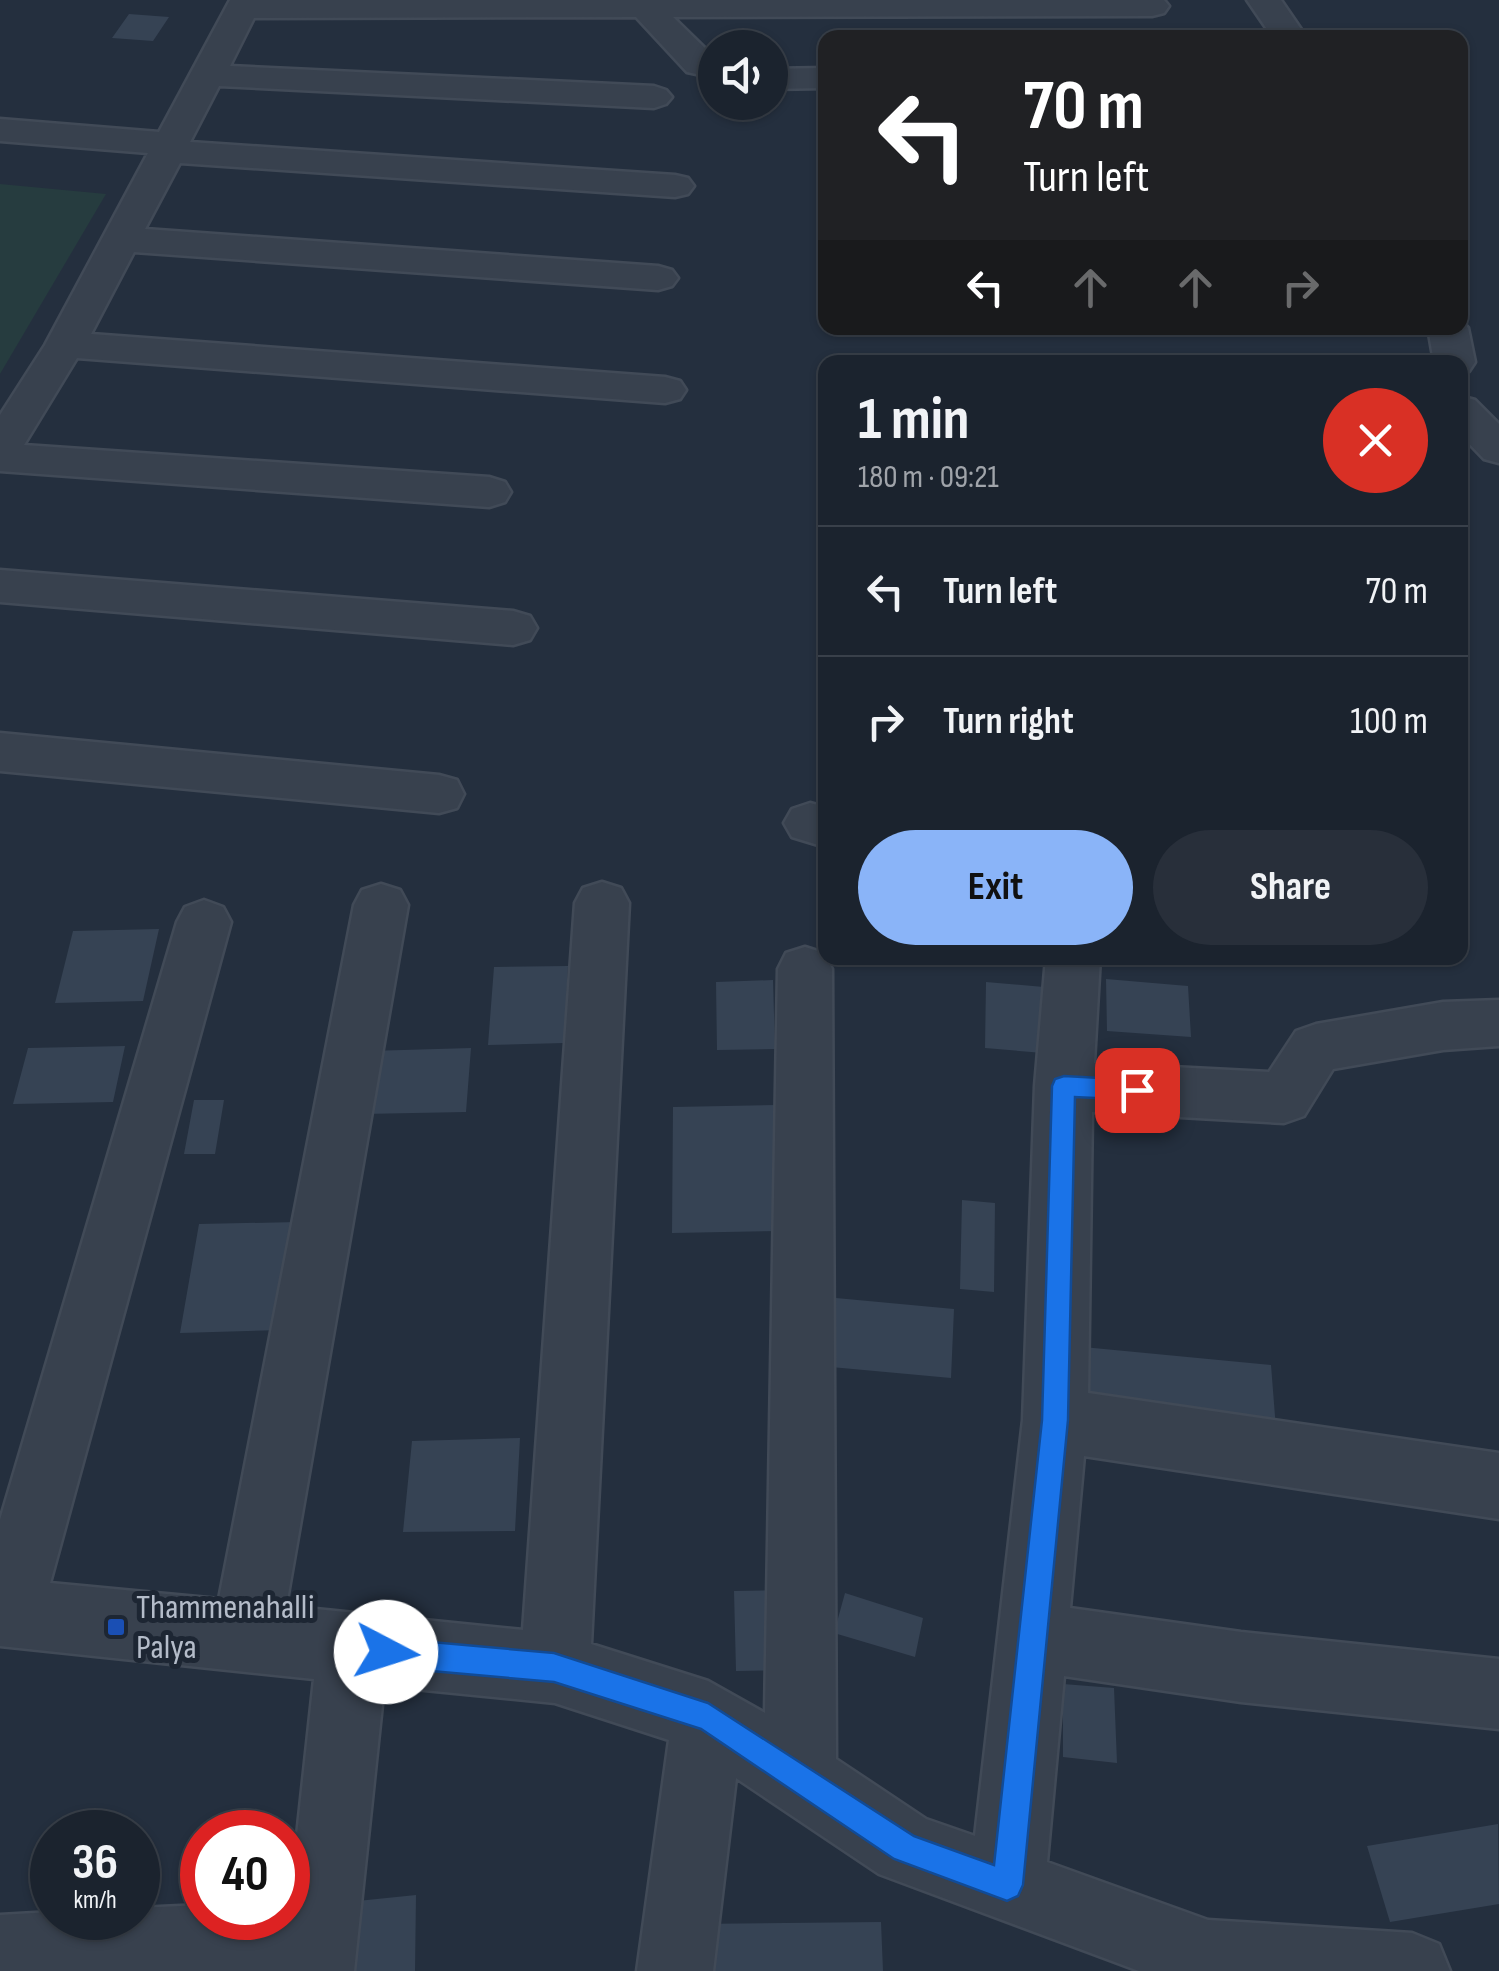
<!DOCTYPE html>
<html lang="en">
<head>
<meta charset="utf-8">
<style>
	:root { --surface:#1b232e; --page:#282f3a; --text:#f1f3f6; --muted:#a0a4aa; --line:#39404a; --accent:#8ab4f8 }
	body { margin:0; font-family:"Sofia Sans Condensed",sans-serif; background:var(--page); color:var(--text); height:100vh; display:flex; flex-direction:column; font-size:38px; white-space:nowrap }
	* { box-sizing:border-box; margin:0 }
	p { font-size:32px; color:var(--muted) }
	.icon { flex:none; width:55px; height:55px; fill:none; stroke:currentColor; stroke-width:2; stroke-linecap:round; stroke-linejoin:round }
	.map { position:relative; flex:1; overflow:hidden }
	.side { position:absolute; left:818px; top:355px; width:650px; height:610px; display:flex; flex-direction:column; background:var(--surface); border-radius:20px; box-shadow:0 2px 8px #0004,0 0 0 2px var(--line) }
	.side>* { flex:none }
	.top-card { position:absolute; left:818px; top:30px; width:650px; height:305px; border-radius:20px; box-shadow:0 2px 8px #0004,0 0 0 2px var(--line); background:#202124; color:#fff; overflow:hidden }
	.buttons { position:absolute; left:698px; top:30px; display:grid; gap:20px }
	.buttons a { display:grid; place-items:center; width:90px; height:90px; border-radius:50%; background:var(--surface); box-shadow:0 2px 8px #0004,0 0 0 2px var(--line); font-size:50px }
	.speed { position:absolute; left:30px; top:1810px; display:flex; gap:20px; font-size:50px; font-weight:700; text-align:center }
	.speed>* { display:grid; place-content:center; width:130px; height:130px; border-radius:50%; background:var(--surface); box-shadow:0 2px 8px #0004,0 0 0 2px var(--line); line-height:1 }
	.speed small { font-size:25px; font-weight:400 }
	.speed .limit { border:15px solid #d22; background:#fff; color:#111 }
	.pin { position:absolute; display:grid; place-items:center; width:85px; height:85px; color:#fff; margin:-42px; border-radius:20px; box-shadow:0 5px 15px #0006 }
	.me { position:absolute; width:110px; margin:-55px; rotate:95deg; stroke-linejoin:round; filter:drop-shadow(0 0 8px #0008) }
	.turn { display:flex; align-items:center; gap:35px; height:210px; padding:0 40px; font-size:45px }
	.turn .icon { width:130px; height:130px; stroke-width:2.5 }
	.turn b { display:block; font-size:70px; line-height:85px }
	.lanes { display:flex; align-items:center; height:95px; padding:0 40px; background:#0003; justify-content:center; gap:50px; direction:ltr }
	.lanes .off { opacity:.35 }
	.round { display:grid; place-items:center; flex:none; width:105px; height:105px; border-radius:52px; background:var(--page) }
	.headline { display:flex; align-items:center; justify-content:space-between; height:170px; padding:0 40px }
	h1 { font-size:60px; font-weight:700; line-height:75px }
	.primary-button { display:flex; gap:20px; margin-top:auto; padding:20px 40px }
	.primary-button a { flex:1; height:115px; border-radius:60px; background:var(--accent); color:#111; font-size:40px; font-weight:700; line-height:115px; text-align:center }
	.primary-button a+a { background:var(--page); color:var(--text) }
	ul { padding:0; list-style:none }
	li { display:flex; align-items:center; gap:30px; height:130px; padding:0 40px; border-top:2px solid var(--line) }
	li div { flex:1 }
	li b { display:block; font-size:38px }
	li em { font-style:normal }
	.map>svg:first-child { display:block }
	.green { fill:#263c3f }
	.building { fill:#364354 }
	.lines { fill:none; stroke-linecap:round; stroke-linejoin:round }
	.minor-casing { stroke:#414a57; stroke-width:5 }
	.minor { fill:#38414e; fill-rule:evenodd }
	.route { fill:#1a73e8; stroke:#114b97; stroke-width:2.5 }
	.transit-dot { fill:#1a4fb4; stroke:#1d2633; stroke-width:4 }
	.labels { text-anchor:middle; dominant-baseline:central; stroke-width:10; stroke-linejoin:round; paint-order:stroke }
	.near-poi-label { font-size:35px; fill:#b4bcc9; stroke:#1d2633; text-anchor:start }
</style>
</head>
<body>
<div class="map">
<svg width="1499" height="1971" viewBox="0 0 1499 1971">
	<rect width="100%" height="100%" fill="#242f3e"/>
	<path class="green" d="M0,184L106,194L0,374Z"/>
	<path class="building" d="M129,14L169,17L153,41L112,38Z
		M159,929L143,1001L55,1003L73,931Z
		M568,966L564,1043L488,1045L494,967Z
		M1106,979L1188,986L1191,1037L1107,1031Z
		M773,980L775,1049L717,1050L716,982Z
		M986,982L1055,988V1054L985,1048Z
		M125,1046L113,1102L13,1104L28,1048Z
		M471,1048L466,1112L362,1114L369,1051Z
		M194,1100H224L215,1154H184Z
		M776,1105L780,1231L672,1233L673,1107Z
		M962,1200L995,1203L994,1292L960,1289Z
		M297,1222L282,1330L180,1333L199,1224Z
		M836,1298L954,1309L951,1378L831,1367Z
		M1083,1347L1271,1365L1276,1429L1084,1409Z
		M520,1438L515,1531L403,1532L412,1441Z
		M789,1590L791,1670L736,1671L734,1591Z
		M845,1593L923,1618L915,1657L834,1633Z
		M1063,1684L1114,1688L1117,1763L1063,1757Z
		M1498,1824L1499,1904L1390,1922L1367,1846Z
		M416,1895L415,1971H335L338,1903Z
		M881,1922L883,1971H693L694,1924Z"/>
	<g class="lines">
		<defs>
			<path id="minor" d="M230,0H1164L1169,6L1164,13L1152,16L673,17L715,58V78L687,72L636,17L254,18L230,66L654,86L666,90L672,97L666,104L654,108L219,86L190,142L675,175L688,178L694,186L688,194L675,197L180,163L145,229L658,266L672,270L678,278L672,286L658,290L134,252L91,334L665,377L680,381L686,390L680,399L665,403L77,358L24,445L489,477L505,482L511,492L505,502L489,507L0,471V415L45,345L148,153L0,141V119L159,132Z
				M1247,0H1281L1307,38H1273Z
				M825,68V88L770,89V69Z
				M1460,319L1468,328L1475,362L1469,371L1460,373V362H1434L1428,328H1460Z
				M1460,396L1475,400L1499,424V463L1484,459L1460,434Z
				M0,570L513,611L530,616L537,628L530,640L513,645L0,602Z
				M0,733L439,775L457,780L464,794L457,808L439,813L0,771Z
				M810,803L825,807V847L792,837L784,823L792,809Z
				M602,882L621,888L629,903L591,1644L708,1681L765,1713L778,969L786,953L805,947L824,953L832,969L836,1759L926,1819L975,1836L1023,1420L1035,1086L1046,958H1100L1094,1063L1269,1072L1296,1031L1316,1024L1443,1002L1499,1000V1046L1443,1050L1333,1069L1304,1116L1284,1123L1092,1112L1088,1393L1499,1453V1519L1084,1456L1070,1608L1241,1632L1499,1659V1729L1241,1702L1064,1676L1047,1862L1208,1920L1412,1933L1439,1944L1450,1971H1139L879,1874L736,1778L713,1971H637L669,1740L555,1703L384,1686L354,1971H0V1915L52,1912V1918H138V1908L202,1905V1918H288L314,1679L0,1646V1520L177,922L185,907L204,900L223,907L231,922L50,1583L219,1599L354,905L362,890L381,884L400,890L408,905L286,1606L523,1630L575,903L583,888Z"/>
		</defs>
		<use href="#minor" class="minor-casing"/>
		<use href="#minor" class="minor"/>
	</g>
	<path class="route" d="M1064,1076L1137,1080L1145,1083L1149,1090L1145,1097L1137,1100L1075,1097L1068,1420L1023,1885L1018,1896L1007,1901L894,1859L701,1729L554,1682L386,1667L376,1662L372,1652L376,1642L386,1638L554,1653L708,1703L914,1836L994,1865L1042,1420L1052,1086L1055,1079Z"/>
	<rect class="transit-dot" x="106" y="1617" width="20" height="20" rx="5"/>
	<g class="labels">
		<g class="near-poi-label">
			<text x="136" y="1607">Thammenahalli<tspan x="136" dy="40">Palya</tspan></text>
		</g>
	</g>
</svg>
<div class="buttons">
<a><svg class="icon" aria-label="sound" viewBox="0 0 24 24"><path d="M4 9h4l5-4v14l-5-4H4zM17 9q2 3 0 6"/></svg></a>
</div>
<div class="speed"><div>36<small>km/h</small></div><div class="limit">40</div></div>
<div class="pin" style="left:1137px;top:1090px;background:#d93025"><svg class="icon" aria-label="arrive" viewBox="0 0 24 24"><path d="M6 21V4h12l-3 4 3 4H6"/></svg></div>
<svg class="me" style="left:386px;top:1652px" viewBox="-20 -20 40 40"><circle r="19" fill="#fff"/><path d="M0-13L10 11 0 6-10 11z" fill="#1a73e8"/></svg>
<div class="top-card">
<div class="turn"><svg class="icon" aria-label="left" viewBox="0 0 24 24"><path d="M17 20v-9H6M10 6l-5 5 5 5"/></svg><div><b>70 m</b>Turn left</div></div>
<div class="lanes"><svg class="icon" aria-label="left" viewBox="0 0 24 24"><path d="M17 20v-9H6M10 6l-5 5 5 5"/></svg><svg class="icon off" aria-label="ahead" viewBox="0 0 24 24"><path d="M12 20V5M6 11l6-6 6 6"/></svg><svg class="icon off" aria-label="ahead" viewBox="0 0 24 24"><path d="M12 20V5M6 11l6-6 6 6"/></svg><svg class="icon off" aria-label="right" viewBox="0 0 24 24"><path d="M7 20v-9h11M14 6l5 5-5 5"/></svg></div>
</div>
<section class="side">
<div class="headline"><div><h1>1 min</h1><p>180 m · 09:21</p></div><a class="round" style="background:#d93025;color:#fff"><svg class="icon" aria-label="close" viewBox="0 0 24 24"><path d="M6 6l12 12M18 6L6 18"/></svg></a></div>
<ul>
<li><svg class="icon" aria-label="left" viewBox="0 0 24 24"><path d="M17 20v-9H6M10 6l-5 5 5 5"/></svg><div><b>Turn left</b></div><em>70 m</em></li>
<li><svg class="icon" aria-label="right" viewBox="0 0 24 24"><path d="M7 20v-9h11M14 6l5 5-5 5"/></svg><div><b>Turn right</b></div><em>100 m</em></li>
</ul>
<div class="primary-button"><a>Exit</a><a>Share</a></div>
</section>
</div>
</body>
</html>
